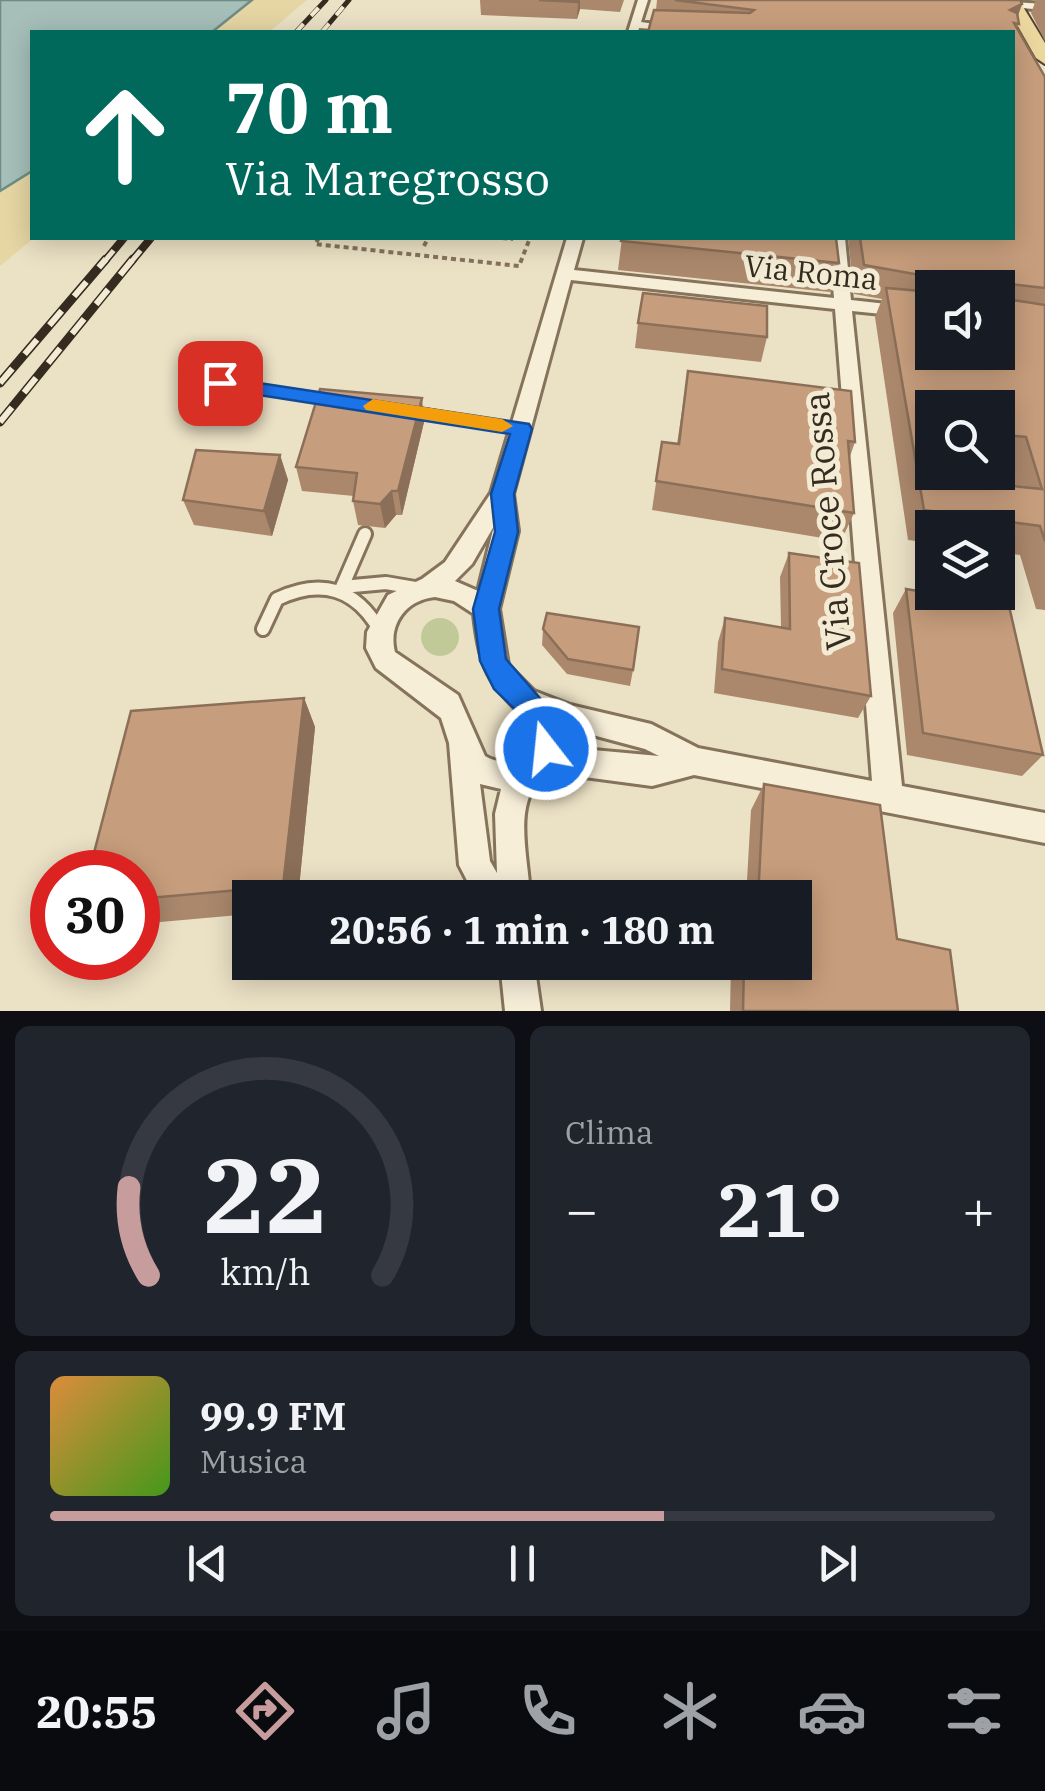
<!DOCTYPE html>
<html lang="it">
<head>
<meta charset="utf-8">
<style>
	:root { --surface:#171b24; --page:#20242c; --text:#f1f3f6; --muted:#9ea1a6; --line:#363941; --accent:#c69c9d }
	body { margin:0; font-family:"IBM Plex Serif",serif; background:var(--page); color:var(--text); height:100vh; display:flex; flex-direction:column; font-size:38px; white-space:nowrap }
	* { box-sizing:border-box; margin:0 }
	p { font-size:32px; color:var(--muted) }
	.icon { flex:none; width:55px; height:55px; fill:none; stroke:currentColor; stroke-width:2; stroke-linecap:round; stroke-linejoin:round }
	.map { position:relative; height:1011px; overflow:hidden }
	.side { display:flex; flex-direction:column; gap:15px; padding:15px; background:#0d0f14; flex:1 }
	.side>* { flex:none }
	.hud { position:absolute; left:30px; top:30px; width:985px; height:210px; border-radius:0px; box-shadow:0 5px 25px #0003; background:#00695c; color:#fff; overflow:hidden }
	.controls { position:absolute; left:915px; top:270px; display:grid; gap:20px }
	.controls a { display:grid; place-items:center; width:100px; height:100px; border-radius:0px; background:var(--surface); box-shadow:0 5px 25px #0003; font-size:50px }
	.speed { position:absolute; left:30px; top:850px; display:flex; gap:20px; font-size:50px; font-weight:700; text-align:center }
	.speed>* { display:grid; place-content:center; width:130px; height:130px; border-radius:50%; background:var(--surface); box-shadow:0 5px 25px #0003; line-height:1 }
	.speed .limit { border:15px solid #d22; background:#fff; color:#111 }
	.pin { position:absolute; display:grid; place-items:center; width:85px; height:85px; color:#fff; margin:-42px; border-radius:20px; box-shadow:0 5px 15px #0006 }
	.me { position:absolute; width:110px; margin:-55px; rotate:344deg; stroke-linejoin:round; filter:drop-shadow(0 0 8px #0008) }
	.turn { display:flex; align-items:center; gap:35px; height:210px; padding:0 30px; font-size:45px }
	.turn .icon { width:130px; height:130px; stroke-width:2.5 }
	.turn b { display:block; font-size:70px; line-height:85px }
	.big { font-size:75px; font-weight:700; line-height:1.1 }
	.side .card { flex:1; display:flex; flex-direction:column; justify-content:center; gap:15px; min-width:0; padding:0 35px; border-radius:15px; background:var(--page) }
	.side .dial { align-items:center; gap:0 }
	.dial svg { height:260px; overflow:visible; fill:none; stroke:var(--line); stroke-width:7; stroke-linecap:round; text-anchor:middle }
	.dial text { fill:var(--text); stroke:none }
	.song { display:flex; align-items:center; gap:30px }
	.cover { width:120px; height:120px; border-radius:15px; background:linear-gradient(135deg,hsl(30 70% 55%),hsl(100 70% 35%)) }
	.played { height:10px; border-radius:5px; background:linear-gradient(90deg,var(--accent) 65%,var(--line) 65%) }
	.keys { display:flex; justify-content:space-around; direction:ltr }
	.heat { display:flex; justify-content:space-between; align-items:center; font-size:55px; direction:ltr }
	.side .tiles { flex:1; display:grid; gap:15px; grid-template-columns:1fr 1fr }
	.card:last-child { grid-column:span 2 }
	.trip { position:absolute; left:232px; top:880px; width:580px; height:100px; border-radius:0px; background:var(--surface); box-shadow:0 5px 25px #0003; font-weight:700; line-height:100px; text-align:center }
	.tabs { display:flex; height:160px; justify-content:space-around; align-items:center; background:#090b0e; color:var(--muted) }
	.tabs .icon { width:70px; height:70px }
	.tabs .selected { color:var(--accent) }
	.tabs b { font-size:45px; color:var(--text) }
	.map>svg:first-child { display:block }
	.green { fill:#c2c999 }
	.sand { fill:#e6d6a4 }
	.water { fill:#a6bfb9; stroke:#6e8d86; stroke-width:2.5 }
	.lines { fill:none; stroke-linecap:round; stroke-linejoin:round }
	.service-far1-casing { stroke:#85735c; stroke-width:12 }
	.service-casing { stroke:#85735c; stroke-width:18 }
	.minor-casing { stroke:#85735c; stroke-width:6 }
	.primary-casing { stroke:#534230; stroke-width:4 }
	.path-far1 { stroke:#85735c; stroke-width:2.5; stroke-dasharray:4 2.5; stroke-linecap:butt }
	.path { stroke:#85735c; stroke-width:4; stroke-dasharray:5 4; stroke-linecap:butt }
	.service-far1 { stroke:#f7eed8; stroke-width:9 }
	.service { stroke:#f7eed8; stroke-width:12 }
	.minor { fill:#f7eed8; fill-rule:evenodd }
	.primary { fill:#ecd79f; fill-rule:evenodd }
	.rail-far2-casing { stroke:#362b1f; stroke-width:5 }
	.rail-far1-casing { stroke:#362b1f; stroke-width:8 }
	.rail-casing { stroke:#362b1f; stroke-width:9 }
	.rail-far2 { stroke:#f3ebd4; stroke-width:4; stroke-dasharray:11; stroke-linecap:butt }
	.rail-far1 { stroke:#f3ebd4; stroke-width:5; stroke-dasharray:15; stroke-linecap:butt }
	.rail { stroke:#f3ebd4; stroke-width:6; stroke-dasharray:19; stroke-linecap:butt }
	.wall { fill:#ab886c; fill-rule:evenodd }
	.shaded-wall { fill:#8b6f58 }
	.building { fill:#c79e7d; stroke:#8b6f58; stroke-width:2.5; fill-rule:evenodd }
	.route { fill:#1a73e8; stroke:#114b97; stroke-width:2.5 }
	.slow { fill:#f59e0b }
	.labels { text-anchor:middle; stroke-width:10; stroke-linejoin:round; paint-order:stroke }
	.far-street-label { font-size:30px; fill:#362b1f; stroke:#f3ebd4 }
	.street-label { font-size:35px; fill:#362b1f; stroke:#f3ebd4 }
</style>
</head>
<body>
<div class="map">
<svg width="1045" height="1011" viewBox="0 0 1045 1011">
	<rect width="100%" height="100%" fill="#ebe1c5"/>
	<path class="green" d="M421 637a19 19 0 1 1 38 0a19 19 0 1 1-38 0Z"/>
	<path class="sand" d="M252,0H307L269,32H212Z
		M32,171L34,238L0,266V191Z"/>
	<path class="water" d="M0,0H252L212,32H32V171L0,191Z"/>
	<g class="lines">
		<defs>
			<path id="service-far1" d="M220,383L330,399
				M412,411L522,429"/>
			<path id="service" d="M342,587L386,583L421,589
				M342,587L365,534
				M263,629L277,599C321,578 356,588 380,631"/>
			<path id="minor" d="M638,0H648L641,22L682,28L677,31L639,28L638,32H628Z
				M1014,2L1045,4V10L1010,7Z
				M567,238H583L574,270L834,298L829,238H845L851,300L932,309V319L852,311L902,786L1045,813V843L694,775L652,786L547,772C510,801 529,856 530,898H476L459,865L449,743L441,718L376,668L366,648L367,632L388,595L422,579L445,562L491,493ZM571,280L835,309L872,781L698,748L651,724L570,705L534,691L508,665L499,609L518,531L513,494ZM494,526L478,591L455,581L472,564ZM435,597L454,601L474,614C480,675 490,682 531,725L532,747C520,761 501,766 485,756L458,695L395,652C388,624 406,600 435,597ZM559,726L645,749L659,756L560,747ZM480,784L501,789L495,814L497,873L490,861Z
				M500,962H534L541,1011H505Z"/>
			<path id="primary" d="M1003,0H1019L1045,43V64L1036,58Z"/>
		</defs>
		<use href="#service-far1" class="service-far1-casing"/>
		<use href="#service" class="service-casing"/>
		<use href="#minor" class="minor-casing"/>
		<use href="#primary" class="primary-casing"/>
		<path class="path-far1" d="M515,32H560"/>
		<path class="path" d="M319,238L315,244L519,266L530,238
			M502,238L513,239
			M424,246L428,238"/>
		<use href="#service-far1" class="service-far1"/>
		<use href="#service" class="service"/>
		<use href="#minor" class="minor"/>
		<use href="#primary" class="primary"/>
		<defs>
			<path id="rail-far2" d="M296,32L326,0
				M322,32L349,0"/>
			<path id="rail-far1" d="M104,262L124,238
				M131,262L151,238"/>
			<path id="rail" d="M0,383L106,259
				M0,422L133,259"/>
		</defs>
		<use href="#rail-far2" class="rail-far2-casing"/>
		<use href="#rail-far1" class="rail-far1-casing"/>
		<use href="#rail" class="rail-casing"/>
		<use href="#rail-far2" class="rail-far2"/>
		<use href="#rail-far1" class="rail-far1"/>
		<use href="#rail" class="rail"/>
	</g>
	<path class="wall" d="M480,0H624L620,12L580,9L577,19L481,15Z
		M657,0H1020L1022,4L1018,16L1019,24L1017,28L1045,77V610L1036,609L1020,555L998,552V528H932V543L908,540L875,317L882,299L854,294L848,238H1012L656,10ZM932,288H998L932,352ZM932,408H998V466L1009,467L1014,486L992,484Z
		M1032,0H1045V41L1031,13L1036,0Z
		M622,238L839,263L830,292L618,270Z
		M638,323L767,337L761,362L635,348Z
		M688,371L855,442L849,459L854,513L841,541L652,510L662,442L677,444Z
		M424,422L402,515H396L385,528L358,525L353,501L354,496L302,491L296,467Z
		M280,455L288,480L272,536L194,525L183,500Z
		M789,553L871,696L858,718L714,693L718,642L725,618L781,627L780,577Z
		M906,589L1043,755L1022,776L907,755L893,613Z
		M543,629L633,670L630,686L567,674L542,645Z
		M304,698L315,727L298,898H250V914L138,924V872Z
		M764,784L897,939L958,1011H730L731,962H795V898H746L751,810Z"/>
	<path class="shaded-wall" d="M578,0H580V9L577,19Z
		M1022,4L1014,26L1010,10Z
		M422,398L424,422L402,515L398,491Z
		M280,455L288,480L272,536L264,511Z
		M392,491L396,515L385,528L380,504Z
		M304,698L315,727L298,898H290L283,886Z"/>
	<path class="building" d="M539,0H578V2Z
		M675,0H1020L1022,4L1010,10L1017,13L1019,24L1014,23L1045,77V288L1010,284L1012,300L1045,305V541L1040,526L924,510L886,288L932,292V352H998V288H946L948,280L864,265L860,238H1012V32H648L654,10L750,13L754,10ZM932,408H998V434L1026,437L1042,489L992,484L989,472H932Z
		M622,238H836L839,263L621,241Z
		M643,293L767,306V337L638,323Z
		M688,371L851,391L855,442L848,441L854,513L656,481L662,442L679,444Z
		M320,389L422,398L398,491H392L380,504L353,501L357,473L296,467Z
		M196,450L280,455L264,511L183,500Z
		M789,553L859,563L871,696L722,669L725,618L790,629Z
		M906,589L1009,606L1043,755L923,733Z
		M547,613L639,627L633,670L568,659L543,629Z
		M304,698L283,886L138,899V872H89L131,711Z
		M764,784L880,805L897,939L950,950L958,1011H743L744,962H795V898H758Z"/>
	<path class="route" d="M220,377L529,424L532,429L514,494L518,532L499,609L506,659L559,720L556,759L546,762L536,759L531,725L494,689L480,661L473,609L495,532L491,494L510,434L213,388V379Z"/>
	<path class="slow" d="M373,399L502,419L513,426L502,432L366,410L363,406Z"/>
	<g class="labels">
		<g class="far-street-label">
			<text transform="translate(811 273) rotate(6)" y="10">Via Roma</text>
		</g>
		<g class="street-label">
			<text transform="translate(828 521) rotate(-95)" y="12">Via Croce Rossa</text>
		</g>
	</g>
</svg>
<div class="controls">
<a><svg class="icon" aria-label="sound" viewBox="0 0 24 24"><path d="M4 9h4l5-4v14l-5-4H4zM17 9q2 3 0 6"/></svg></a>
<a><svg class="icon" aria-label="search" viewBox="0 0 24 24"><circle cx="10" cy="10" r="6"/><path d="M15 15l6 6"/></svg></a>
<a><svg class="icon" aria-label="layers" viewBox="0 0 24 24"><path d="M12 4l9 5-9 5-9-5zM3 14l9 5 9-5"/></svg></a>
</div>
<div class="speed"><div class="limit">30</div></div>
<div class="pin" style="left:220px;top:383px;background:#d93025"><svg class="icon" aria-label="arrive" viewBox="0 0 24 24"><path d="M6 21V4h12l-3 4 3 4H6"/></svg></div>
<svg class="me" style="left:546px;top:749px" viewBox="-20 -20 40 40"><circle r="17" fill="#1a73e8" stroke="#fff" stroke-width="3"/><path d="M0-11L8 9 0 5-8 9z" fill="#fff"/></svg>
<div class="trip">20:56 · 1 min · 180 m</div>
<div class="hud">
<div class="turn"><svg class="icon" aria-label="ahead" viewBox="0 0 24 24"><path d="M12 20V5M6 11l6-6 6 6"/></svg><div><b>70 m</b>Via Maregrosso</div></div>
</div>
</div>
<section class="side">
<div class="tiles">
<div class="card dial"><svg viewBox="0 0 100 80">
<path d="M14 69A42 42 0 1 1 86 69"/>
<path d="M14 69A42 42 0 0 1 8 42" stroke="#c69c9d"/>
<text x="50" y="56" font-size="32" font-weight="700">22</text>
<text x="50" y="72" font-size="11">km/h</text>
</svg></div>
<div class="card"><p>Clima</p>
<div class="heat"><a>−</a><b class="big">21°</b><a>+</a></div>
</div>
<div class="card">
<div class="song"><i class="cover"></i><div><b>99.9 FM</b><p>Musica</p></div></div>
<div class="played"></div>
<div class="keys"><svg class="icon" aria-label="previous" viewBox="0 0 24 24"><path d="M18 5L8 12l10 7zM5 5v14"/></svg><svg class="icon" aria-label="pause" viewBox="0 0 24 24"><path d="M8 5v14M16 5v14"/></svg><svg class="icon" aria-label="next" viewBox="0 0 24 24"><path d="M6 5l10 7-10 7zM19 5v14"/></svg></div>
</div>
</div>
</section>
<nav class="tabs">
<b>20:55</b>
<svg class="icon selected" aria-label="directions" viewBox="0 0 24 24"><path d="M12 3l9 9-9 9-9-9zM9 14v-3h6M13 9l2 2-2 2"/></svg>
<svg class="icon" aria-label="music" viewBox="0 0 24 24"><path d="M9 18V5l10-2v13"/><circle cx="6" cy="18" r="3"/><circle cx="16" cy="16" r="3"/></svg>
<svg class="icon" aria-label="phone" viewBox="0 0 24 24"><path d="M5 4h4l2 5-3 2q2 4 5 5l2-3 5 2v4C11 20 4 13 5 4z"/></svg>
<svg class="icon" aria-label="climate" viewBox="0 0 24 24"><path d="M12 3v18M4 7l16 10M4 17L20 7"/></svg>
<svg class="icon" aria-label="car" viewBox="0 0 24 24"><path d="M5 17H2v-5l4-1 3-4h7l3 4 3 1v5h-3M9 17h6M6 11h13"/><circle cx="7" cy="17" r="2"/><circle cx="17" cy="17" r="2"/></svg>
<svg class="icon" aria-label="filters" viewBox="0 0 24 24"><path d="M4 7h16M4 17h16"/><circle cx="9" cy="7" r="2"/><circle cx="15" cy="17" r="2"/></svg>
</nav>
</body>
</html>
